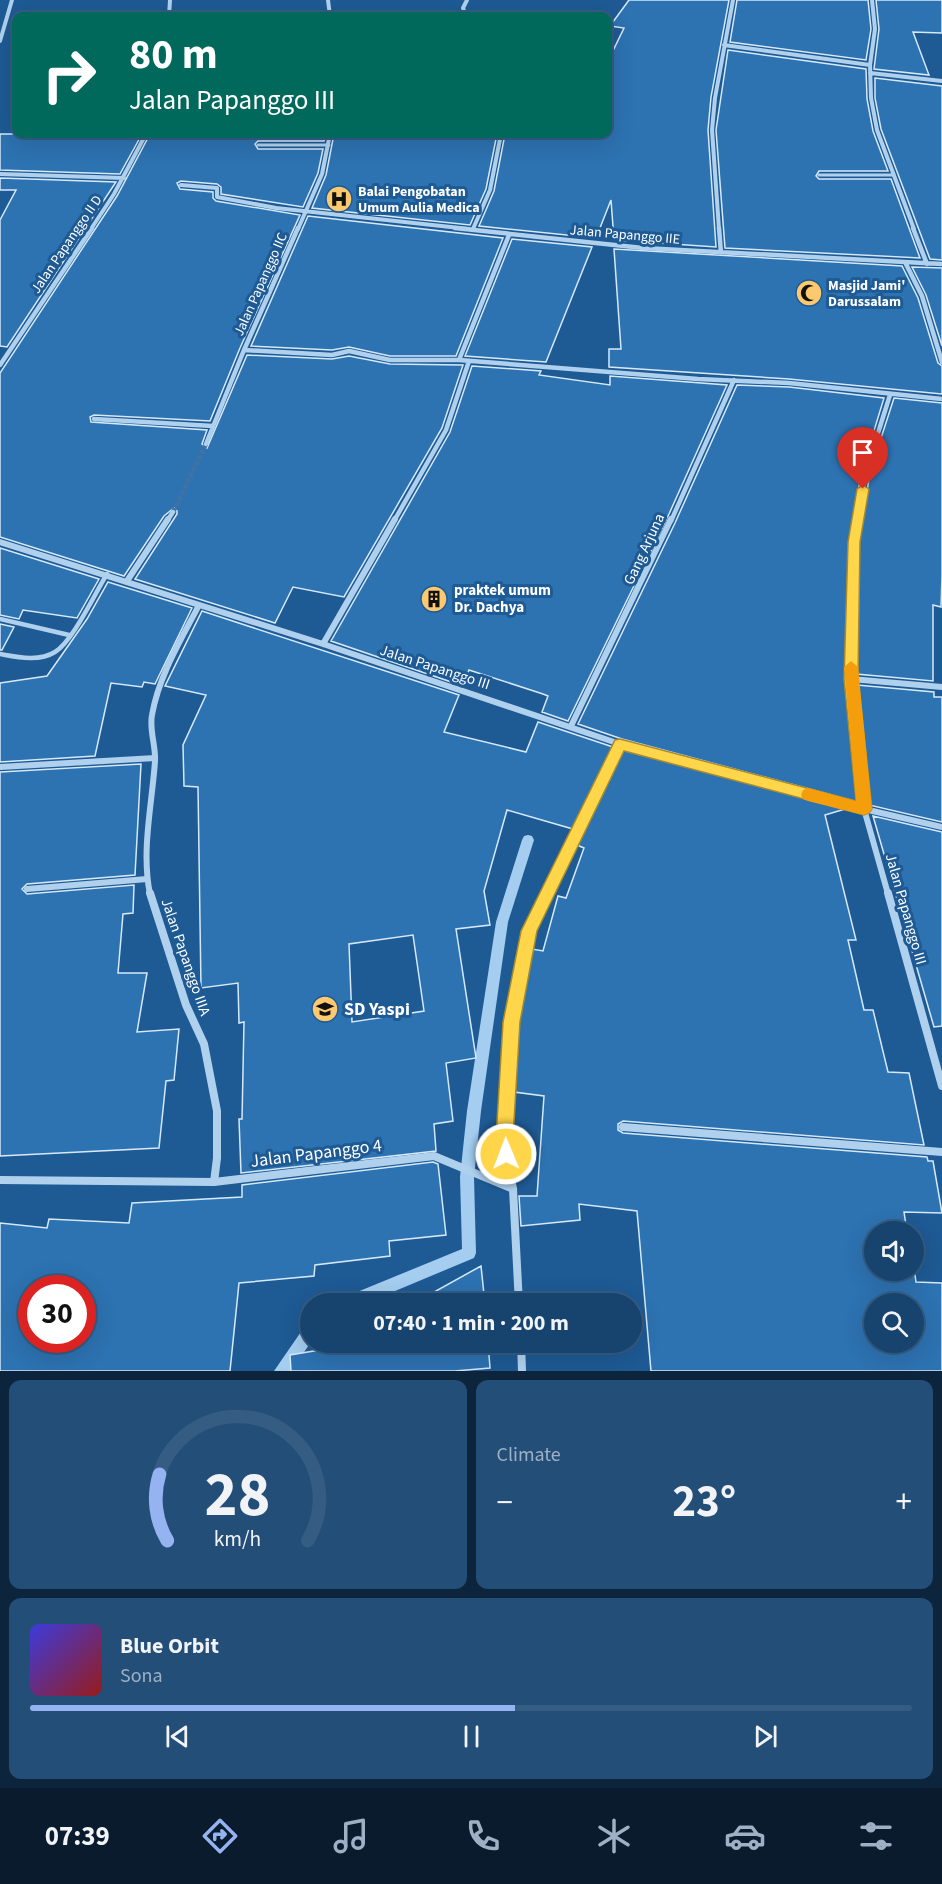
<!DOCTYPE html>
<html lang="en">
<head>
<meta charset="utf-8">
<style>
	:root { --surface:#16446f; --page:#234e77; --text:#f1f3f6; --muted:#9eb0c3; --line:#355c82; --accent:#95b2f1 }
	body { margin:0; font-family:"Source Sans 3",sans-serif; background:var(--page); color:var(--text); height:100vh; display:flex; flex-direction:column; font-size:22px; white-space:nowrap }
	* { box-sizing:border-box; margin:0 }
	p { font-size:20px; color:var(--muted) }
	.icon { flex:none; width:33px; height:33px; fill:none; stroke:currentColor; stroke-width:2; stroke-linecap:round; stroke-linejoin:round }
	.map { position:relative; height:1371px; overflow:hidden }
	.details { display:flex; flex-direction:column; gap:9px; padding:9px; background:#0c253d; flex:1 }
	.details>* { flex:none }
	.hud { position:absolute; left:12px; top:12px; width:600px; height:126px; border-radius:12px; box-shadow:0 6px 24px #0002,0 0 0 2px var(--line); background:#00695c; color:#fff; overflow:hidden }
	.tools { position:absolute; left:864px; top:1221px; display:grid; gap:12px }
	.tools a { display:grid; place-items:center; width:60px; height:60px; border-radius:50%; background:var(--surface); box-shadow:0 6px 24px #0002,0 0 0 2px var(--line); font-size:30px }
	.speed { position:absolute; left:18px; top:1275px; display:flex; gap:12px; font-size:30px; font-weight:700; text-align:center }
	.speed>* { display:grid; place-content:center; width:78px; height:78px; border-radius:50%; background:var(--surface); box-shadow:0 6px 24px #0002,0 0 0 2px var(--line); line-height:1 }
	.speed .limit { border:9px solid #d22; background:#fff; color:#111 }
	.pin { position:absolute; display:grid; place-items:center; width:51px; height:51px; color:#fff; margin:-62px -26px; border-radius:50% 50% 50% 0; rotate:-45deg; box-shadow:0 0 6px #0007 }
	.pin .icon { rotate:45deg }
	.me { position:absolute; width:66px; margin:-33px; rotate:359deg; stroke-linejoin:round; filter:drop-shadow(0 0 4px #0008) }
	.turn { display:flex; align-items:center; gap:21px; height:126px; padding:0 18px; font-size:27px }
	.turn .icon { width:78px; height:78px; stroke-width:2.5 }
	.turn b { display:block; font-size:42px; line-height:51px }
	.big { font-size:45px; font-weight:700; line-height:1.1 }
	.details .tile { flex:1; display:flex; flex-direction:column; justify-content:center; gap:9px; min-width:0; padding:0 21px; border-radius:12px; background:var(--page) }
	.details .dial { align-items:center; gap:0 }
	.dial svg { height:156px; overflow:visible; fill:none; stroke:var(--line); stroke-width:7; stroke-linecap:round; text-anchor:middle }
	.dial text { fill:var(--text); stroke:none }
	.song { display:flex; align-items:center; gap:18px }
	.cover { width:72px; height:72px; border-radius:9px; background:linear-gradient(135deg,hsl(240 70% 55%),hsl(0 70% 35%)) }
	.played { height:6px; border-radius:3px; background:linear-gradient(90deg,var(--accent) 55%,var(--line) 55%) }
	.keys { display:flex; justify-content:space-around; direction:ltr }
	.heat { display:flex; justify-content:space-between; align-items:center; font-size:33px; direction:ltr }
	.details .tiles { flex:1; display:grid; gap:9px; grid-template-columns:1fr 1fr }
	.tile:last-child { grid-column:span 2 }
	.trip { position:absolute; left:300px; top:1293px; width:342px; height:60px; border-radius:30px; background:var(--surface); box-shadow:0 6px 24px #0002,0 0 0 2px var(--line); font-weight:700; line-height:60px; text-align:center }
	.dock { display:flex; height:96px; justify-content:space-around; align-items:center; background:#091b2c; color:var(--muted) }
	.dock .icon { width:42px; height:42px }
	.dock .active { color:var(--accent) }
	.dock b { font-size:27px; color:var(--text) }
	.map>svg:first-child { display:block }
	.lines { fill:none; stroke-linecap:round; stroke-linejoin:round }
	.stream { fill:#a4cdf0; fill-rule:evenodd }
	.building { fill:#2d72b1; stroke:#d6e9fa; stroke-width:1.5; fill-rule:evenodd }
	.street-tunnel { stroke:#4073a4; stroke-width:4.5; stroke-dasharray:4.5 2; stroke-linecap:butt }
	.lane-far1 { stroke:#b0d1ee; stroke-width:3 }
	.lane { stroke:#b0d1ee; stroke-width:4.5 }
	.street-far3 { stroke:#b0d1ee; stroke-width:4 }
	.street-far2 { stroke:#b0d1ee; stroke-width:4.5 }
	.street-far1 { stroke:#b0d1ee; stroke-width:6 }
	.street { stroke:#b0d1ee; stroke-width:8 }
	.route { fill:#ffd54a; stroke:#a68a30; stroke-width:1.5 }
	.slow { fill:#f59e0b }
	.labels { text-anchor:middle; stroke-width:6; stroke-linejoin:round; paint-order:stroke }
	.far-poi-label { font-size:14px; font-weight:bold; fill:#fff; stroke:#1e5a94; text-anchor:start }
	.far-street-label { font-size:14px; fill:#fff; stroke:#1e5a94 }
	.street-label { font-size:15px; fill:#fff; stroke:#1e5a94 }
	.poi-label { font-size:15px; font-weight:bold; fill:#fff; stroke:#1e5a94; text-anchor:start }
	.near-poi-label { font-size:18px; font-weight:bold; fill:#fff; stroke:#1e5a94; text-anchor:start }
	.near-street-label { font-size:18px; fill:#fff; stroke:#1e5a94 }
</style>
</head>
<body>
<div class="map">
<svg width="942" height="1371" viewBox="0 0 942 1371">
	<rect width="100%" height="100%" fill="#1e5a94"/>
	<g class="lines">
		<path class="stream" d="M528,835L532,836L534,840L508,922L481,1111L474,1177L476,1253L474,1258L364,1304H338L340,1299L462,1249L460,1177L467,1111L496,922L522,840L524,836Z
			M310,1323L311,1342L291,1371H274L305,1326Z"/>
	</g>
	<path class="building" d="M629,0H729L711,97L708,130L716,247L614,240L611,200L596,238L479,226L494,191L505,134H608V61L624,28L610,26Z
		M737,0H868L871,29L866,60L730,42Z
		M876,0H942V33L913,32L929,75L874,69L879,29Z
		M728,50L866,69L867,99L873,131L888,171H819L816,176L819,179H891L920,258L725,248L716,130Z
		M875,78L942,86V260L930,259L881,129L875,98Z
		M0,134H142L120,174L0,170Z
		M150,134H326L324,141H258L255,144L258,149H323L318,173L303,207L221,194V187L217,184L181,181L177,183L180,189L213,192V198L216,201L300,215L240,348L210,421L94,415L90,417L91,422L207,430L202,444L207,448L247,355L332,359L349,356L390,364L463,365L442,428L344,597L293,587L275,623L135,579L177,514V511L174,508L164,516L124,576L0,537V373L117,196Z
		M334,134H497L486,189L470,225L312,208L326,175Z
		M0,178L116,182L7,347L0,346V220L16,190H0Z
		M308,216L503,238L456,356H390L349,347L332,350L251,346Z
		M512,239L592,247L546,362L465,356Z
		M614,249L902,266L918,298L938,363L942,366V394L789,379L609,367V349H621Z
		M912,267L942,268V346L926,295Z
		M472,366L541,371L539,375L610,385V376L727,385L669,514L568,721L542,712L548,696L543,694L469,670L463,686L331,641L450,432Z
		M737,385L789,387L884,398L862,470L849,542L846,679L858,802L622,739L578,724L675,523Z
		M894,398L942,403V576L941,607L933,605V681L856,674L859,543L870,472Z
		M0,548L99,579L77,618L23,610L19,619L0,615Z
		M108,582L192,608L155,684L144,682L142,687L111,683L95,756L0,762V683L47,676L87,619Z
		M202,611L459,695L444,732L526,752L538,722L613,747L573,829L507,810L484,891L490,925L456,929L476,1058L446,1063L453,1121L434,1124L436,1151L241,1173L239,1119H242L244,1022L239,1023L238,983L201,988L198,787L184,786L183,745L206,695L165,686ZM413,935L424,1011L352,1022L349,944Z
		M0,624L14,627L2,650H0Z
		M857,685L934,692V697H942V822L869,805Z
		M623,750L845,809L825,815L856,940H848L864,1010H873L888,1072L909,1073L924,1145L623,1121L618,1124V1130L623,1133L927,1157L928,1161H933L942,1213L904,1212L907,1232H874V1270H914V1268L916,1282L942,1283V1371H651L637,1211L579,1204L580,1220L521,1226L519,1196H537L544,1096L514,1092L518,1023L532,949L543,951L558,896L566,898L584,848L577,845ZM874,1304H914V1342H874Z
		M141,764L135,875L27,884L22,889L27,894L134,885L133,913L123,914L118,973H147L137,1032L179,1029L174,1080L166,1081L159,1148L0,1156V772Z
		M873,816L942,832V1026L934,1027Z
		M433,1162L438,1164L446,1235L389,1241L390,1256L315,1265L314,1276L239,1283L230,1371H0V1223L47,1228L49,1219L129,1223L132,1203L242,1197V1185ZM32,1288H82V1340H32Z
		M481,1266L485,1304H369V1301L427,1296Z
		M368,1342H488L490,1368L455,1371H291L290,1355Z"/>
	<g class="lines">
		<path class="street-tunnel" d="M173,512L206,444"/>
		<path class="lane-far1" d="M258,145H329
			M819,175H894"/>
		<path class="lane" d="M0,619L69,635
			M0,654C17,657 39,662 55,652C73,641 95,593 107,574"/>
		<path class="street-far3" d="M328,0L330,16
			M872,0L875,29L870,65L871,98L877,130L914,229
			M169,16L170,0
			M466,16L463,8L467,0
			M0,41L12,0
			M724,45L870,65
			M870,73L942,81
			M0,174L124,178
			M181,185L217,188V197L276,208L469,229
			M91,229L114,194L146,134
			M298,229L322,174L330,134
			M473,229L490,190L501,134
			M719,229L712,130L715,98L733,0"/>
		<path class="street-far2" d="M455,228L643,248L942,264
			M719,228L721,253
			M913,228L927,264
			M906,264L922,296L942,362
			M244,350L332,355L349,351L390,360H459L698,379L789,383L942,399
			M459,360L509,235
			M0,365L92,228
			M94,419L213,426
			M206,444L244,350L298,228
			M167,521L173,512
			M394,521L446,430L469,361
			M671,521L734,380
			M858,521L866,471L890,395"/>
		<path class="street-far1" d="M858,519L854,542L851,679L864,809L888,894
			M0,542L323,644L620,744L864,809L942,827
			M127,581L168,519
			M323,644L395,519
			M851,679L942,687
			M571,726L671,519
			M0,767L155,758
			M27,889L147,879
			M150,894C141,851 152,805 155,761C156,746 149,730 152,715C159,675 181,640 199,605
			M547,894L620,744"/>
		<path class="street" d="M150,893L186,1005L204,1044L217,1111V1158L214,1182
			M888,893L942,1086
			M623,1127L942,1152
			M0,1180L214,1182L434,1156L513,1189
			M519,1304L513,1189L504,1138L512,1022L529,931L548,893
			M521,1342L522,1371"/>
	</g>
	<path class="route" d="M863,485L869,489L860,542L858,679L872,809L869,813L864,815L624,751L537,931L520,1022L513,1138L515,1154L512,1160L506,1163L500,1160L496,1138L503,1022L521,931L615,740L620,739L856,801L844,679L848,542L857,489Z"/>
	<path class="slow" d="M851,661L858,667L872,809L869,813L864,815L808,801L803,799L801,795L803,790L808,788L856,801L844,667Z"/>
	<defs>
		<symbol id="hospital-disc" viewBox="-11 -11 22 22"><circle r="9.5" fill="#fdc96f" stroke="#1e5a94"/><path d="M-5-5h3v3.5h4V-5h3V5h-3V1.5h-4V5h-3Z" fill="#111"/></symbol>
		<symbol id="mosque-disc" viewBox="-11 -11 22 22"><circle r="9.5" fill="#fdc96f" stroke="#1e5a94"/><path d="M3.5-4.9A6 6 0 1 0 3.5 4.9A5 5 0 1 1 3.5-4.9Z" fill="#111"/></symbol>
		<symbol id="building-disc" viewBox="-11 -11 22 22"><circle r="9.5" fill="#fdc96f" stroke="#1e5a94"/><path d="M-4-6H4V6H1V3H-1V6H-4ZM-2.5-4.3h1.7v1.8h-1.7ZM.8-4.3h1.7v1.8H.8ZM-2.5-1h1.7V.8h-1.7ZM.8-1h1.7V.8H.8Z" fill="#111"/></symbol>
		<symbol id="school-disc" viewBox="-11 -11 22 22"><circle r="9.5" fill="#fdc96f" stroke="#1e5a94"/><path d="M0-5L7-2L0 1L-7-2ZM-4 1L0 2.5L4 1V4Q0 6-4 4Z" fill="#111"/></symbol>
	</defs>
	<g fill-rule="evenodd">
		<use href="#hospital-disc" x="324" y="184" width="30" height="30"/>
		<use href="#mosque-disc" x="794" y="278" width="30" height="30"/>
		<use href="#building-disc" x="419" y="584" width="30" height="30"/>
		<use href="#school-disc" x="310" y="994" width="30" height="30"/>
	</g>
	<g class="labels">
		<g class="far-poi-label">
			<text x="358" y="196">Balai Pengobatan<tspan x="358" dy="16">Umum Aulia Medica</tspan></text>
			<text x="828" y="290">Masjid Jami'<tspan x="828" dy="16">Darussalam</tspan></text>
		</g>
		<g class="far-street-label">
			<text transform="translate(625 234) rotate(5)" y="5">Jalan Papanggo IIE</text>
			<text transform="translate(66 244) rotate(-56)" y="5">Jalan Papanggo II D</text>
			<text transform="translate(260 284) rotate(-66)" y="5">Jalan Papanggo IIC</text>
		</g>
		<g class="street-label">
			<text transform="translate(644 549) rotate(-65)" y="5">Gang Arjuna</text>
			<text transform="translate(435 667) rotate(18)" y="5">Jalan Papanggo III</text>
			<text transform="translate(906 909) rotate(74)" y="5">Jalan Papanggo III</text>
			<text transform="translate(186 957) rotate(71)" y="5">Jalan Papanggo IIIA</text>
		</g>
		<g class="poi-label">
			<text x="454" y="595">praktek umum<tspan x="454" dy="17">Dr. Dachya</tspan></text>
		</g>
		<g class="near-poi-label">
			<text x="344" y="1015">SD Yaspi</text>
		</g>
		<g class="near-street-label">
			<text transform="translate(316 1153) rotate(-7)" y="6">Jalan Papanggo 4</text>
		</g>
	</g>
</svg>
<div class="tools">
<a><svg class="icon" aria-label="sound" viewBox="0 0 24 24"><path d="M4 9h4l5-4v14l-5-4H4zM17 9q2 3 0 6"/></svg></a>
<a><svg class="icon" aria-label="search" viewBox="0 0 24 24"><circle cx="10" cy="10" r="6"/><path d="M15 15l6 6"/></svg></a>
</div>
<div class="speed"><div class="limit">30</div></div>
<div class="pin" style="left:863px;top:489px;background:#d93025"><svg class="icon" aria-label="arrive" viewBox="0 0 24 24"><path d="M6 21V4h12l-3 4 3 4H6"/></svg></div>
<svg class="me" style="left:506px;top:1154px" viewBox="-20 -20 40 40"><circle r="17" fill="#ffd54a" stroke="#fff" stroke-width="3"/><path d="M0-11L8 9 0 5-8 9z" fill="#fff"/></svg>
<div class="trip">07:40 · 1 min · 200 m</div>
<div class="hud">
<div class="turn"><svg class="icon" aria-label="right" viewBox="0 0 24 24"><path d="M7 20v-9h11M14 6l5 5-5 5"/></svg><div><b>80 m</b>Jalan Papanggo III</div></div>
</div>
</div>
<section class="details">
<div class="tiles">
<div class="tile dial"><svg viewBox="0 0 100 80">
<path d="M14 69A42 42 0 1 1 86 69"/>
<path d="M14 69A42 42 0 0 1 10 35" stroke="#95b2f1"/>
<text x="50" y="56" font-size="32" font-weight="700">28</text>
<text x="50" y="72" font-size="11">km/h</text>
</svg></div>
<div class="tile"><p>Climate</p>
<div class="heat"><a>−</a><b class="big">23°</b><a>+</a></div>
</div>
<div class="tile">
<div class="song"><i class="cover"></i><div><b>Blue Orbit</b><p>Sona</p></div></div>
<div class="played"></div>
<div class="keys"><svg class="icon" aria-label="previous" viewBox="0 0 24 24"><path d="M18 5L8 12l10 7zM5 5v14"/></svg><svg class="icon" aria-label="pause" viewBox="0 0 24 24"><path d="M8 5v14M16 5v14"/></svg><svg class="icon" aria-label="next" viewBox="0 0 24 24"><path d="M6 5l10 7-10 7zM19 5v14"/></svg></div>
</div>
</div>
</section>
<nav class="dock">
<b>07:39</b>
<svg class="icon active" aria-label="directions" viewBox="0 0 24 24"><path d="M12 3l9 9-9 9-9-9zM9 14v-3h6M13 9l2 2-2 2"/></svg>
<svg class="icon" aria-label="music" viewBox="0 0 24 24"><path d="M9 18V5l10-2v13"/><circle cx="6" cy="18" r="3"/><circle cx="16" cy="16" r="3"/></svg>
<svg class="icon" aria-label="phone" viewBox="0 0 24 24"><path d="M5 4h4l2 5-3 2q2 4 5 5l2-3 5 2v4C11 20 4 13 5 4z"/></svg>
<svg class="icon" aria-label="climate" viewBox="0 0 24 24"><path d="M12 3v18M4 7l16 10M4 17L20 7"/></svg>
<svg class="icon" aria-label="car" viewBox="0 0 24 24"><path d="M5 17H2v-5l4-1 3-4h7l3 4 3 1v5h-3M9 17h6M6 11h13"/><circle cx="7" cy="17" r="2"/><circle cx="17" cy="17" r="2"/></svg>
<svg class="icon" aria-label="filters" viewBox="0 0 24 24"><path d="M4 7h16M4 17h16"/><circle cx="9" cy="7" r="2"/><circle cx="15" cy="17" r="2"/></svg>
</nav>
</body>
</html>
